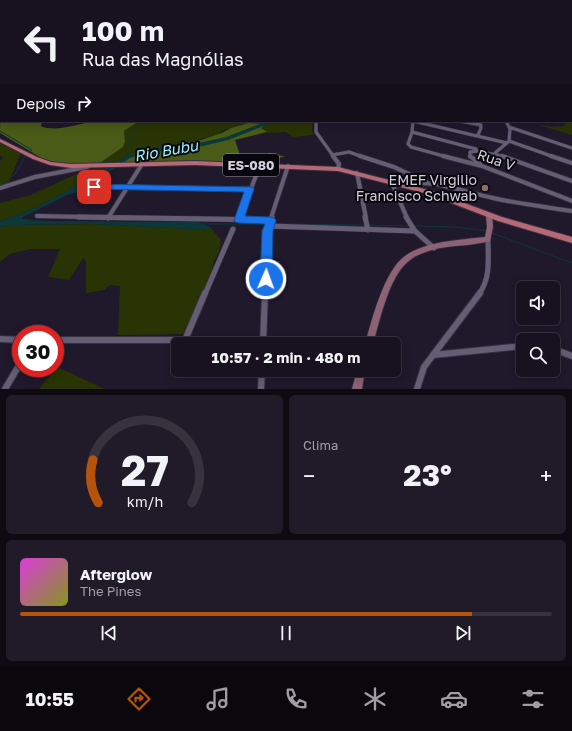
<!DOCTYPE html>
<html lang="pt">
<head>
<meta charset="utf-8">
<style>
	:root { --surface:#181220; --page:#211b29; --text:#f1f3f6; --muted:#9f9ea5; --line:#36323e; --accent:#b45309 }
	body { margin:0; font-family:"Golos Text",sans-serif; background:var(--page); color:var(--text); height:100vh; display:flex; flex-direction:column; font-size:15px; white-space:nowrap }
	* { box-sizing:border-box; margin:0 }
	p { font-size:13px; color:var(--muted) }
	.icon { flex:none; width:22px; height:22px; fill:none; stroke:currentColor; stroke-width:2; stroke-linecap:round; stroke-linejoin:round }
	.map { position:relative; height:389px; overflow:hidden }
	.side { display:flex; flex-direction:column; gap:6px; padding:6px; background:#0d0a12; flex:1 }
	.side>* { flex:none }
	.top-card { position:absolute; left:0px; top:0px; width:572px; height:122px; box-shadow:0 2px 10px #0003,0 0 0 1px var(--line); background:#181220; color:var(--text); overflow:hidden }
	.tools { position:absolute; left:516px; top:281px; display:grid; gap:8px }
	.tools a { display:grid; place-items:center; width:44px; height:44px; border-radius:6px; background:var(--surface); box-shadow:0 2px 10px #0003,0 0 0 1px var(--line); font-size:20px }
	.speed { position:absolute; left:12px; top:325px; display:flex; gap:8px; font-size:20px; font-weight:700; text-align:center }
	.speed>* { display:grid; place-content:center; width:52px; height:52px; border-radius:50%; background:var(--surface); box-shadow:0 2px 10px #0003,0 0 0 1px var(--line); line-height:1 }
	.speed .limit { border:6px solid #d22; background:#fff; color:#111 }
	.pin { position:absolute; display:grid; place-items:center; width:34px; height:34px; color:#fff; margin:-17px; border-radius:8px; box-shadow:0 2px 6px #0006 }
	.me { position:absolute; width:44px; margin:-22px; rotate:2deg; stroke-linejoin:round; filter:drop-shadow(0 0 3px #0008) }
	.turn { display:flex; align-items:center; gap:14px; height:84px; padding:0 16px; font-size:18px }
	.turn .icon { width:52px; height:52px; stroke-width:2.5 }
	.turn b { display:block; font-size:28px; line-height:34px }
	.then { display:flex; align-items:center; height:38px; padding:0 16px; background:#0003; gap:8px; font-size:15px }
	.big { font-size:30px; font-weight:700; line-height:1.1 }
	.side .card { flex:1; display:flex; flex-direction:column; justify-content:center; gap:6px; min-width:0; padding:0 14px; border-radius:6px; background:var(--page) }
	.side .dial { align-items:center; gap:0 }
	.dial svg { height:104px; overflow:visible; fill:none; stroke:var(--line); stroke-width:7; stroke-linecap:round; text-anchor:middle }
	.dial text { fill:var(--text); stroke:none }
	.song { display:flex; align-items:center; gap:12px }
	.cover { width:48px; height:48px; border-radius:6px; background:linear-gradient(135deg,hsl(300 70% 55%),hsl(70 70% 35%)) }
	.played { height:4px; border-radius:2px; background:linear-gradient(90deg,var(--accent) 85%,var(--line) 85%) }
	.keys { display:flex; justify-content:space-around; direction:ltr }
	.heat { display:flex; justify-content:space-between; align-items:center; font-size:22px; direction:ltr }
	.side .tiles { flex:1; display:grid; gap:6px; grid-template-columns:1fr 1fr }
	.card:last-child { grid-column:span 2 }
	.trip { position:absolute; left:171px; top:337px; width:230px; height:40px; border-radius:6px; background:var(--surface); box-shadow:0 2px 10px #0003,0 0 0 1px var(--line); font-weight:700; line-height:40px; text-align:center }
	.tabs { display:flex; height:64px; justify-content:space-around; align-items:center; background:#0a070d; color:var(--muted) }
	.tabs .icon { width:28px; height:28px }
	.tabs .current { color:var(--accent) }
	.tabs b { font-size:18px; color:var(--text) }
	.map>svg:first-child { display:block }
	.green { fill:#293404 }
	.forest { fill:#4a5b17 }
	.water { fill:#0c383b }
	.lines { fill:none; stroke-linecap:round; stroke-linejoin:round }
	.stream { stroke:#0c383b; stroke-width:1 }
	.river { fill:#0c383b; fill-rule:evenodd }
	.street-far3-casing { stroke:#36313f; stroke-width:4 }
	.street-far2-casing { stroke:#36313f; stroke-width:5.5 }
	.street-far1-casing { stroke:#36313f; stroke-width:6 }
	.street-casing { stroke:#36313f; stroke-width:8 }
	.secondary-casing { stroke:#36313f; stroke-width:1.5 }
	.primary-casing { stroke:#36313f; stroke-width:2 }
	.street-far3 { stroke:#655d74; stroke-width:3 }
	.street-far2 { stroke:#655d74; stroke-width:4 }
	.street-far1 { stroke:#655d74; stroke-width:5 }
	.street { stroke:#655d74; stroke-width:6 }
	.secondary { fill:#8d6275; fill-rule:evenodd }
	.primary { fill:#b56875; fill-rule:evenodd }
	.route { fill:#1a73e8; stroke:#114b97 }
	.education-dot { fill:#8d6e63; stroke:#08060d; stroke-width:1.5 }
	.labels { text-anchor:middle; stroke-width:4; stroke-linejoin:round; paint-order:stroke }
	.shield { fill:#08060d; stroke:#97939e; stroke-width:1 }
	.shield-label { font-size:13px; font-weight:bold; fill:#d4cfdc }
	.street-label { font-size:14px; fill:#d4cfdc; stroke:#08060d }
	.poi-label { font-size:14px; fill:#d4cfdc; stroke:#08060d; text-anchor:end }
	.water-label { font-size:15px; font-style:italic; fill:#99f5fc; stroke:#08060d }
</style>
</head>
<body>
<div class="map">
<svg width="572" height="389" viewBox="0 0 572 389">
	<rect width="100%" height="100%" fill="#20182b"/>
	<path class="green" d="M139,121H313L312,130L314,135L293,137L286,132L266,133L267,132L261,128L264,124H243L225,130L217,135L189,142L178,148L140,153L128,157L123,164L97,165L123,147L125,142L124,131Z
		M567,122L572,123V135L536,124L552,127L563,126Z
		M0,141L21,153L8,184L0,188V161L3,158L0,155Z
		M105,168C72,188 37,210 0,221V203L31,195L87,169Z
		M92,224L213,230L221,240L219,252L214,260L211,275L186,334L118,335L120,286L110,285L104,290L86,293V261L83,258L69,280L48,277L60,249H30L10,254L0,262V227L9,225Z
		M57,367L105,389H39Z"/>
	<path class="forest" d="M1,90V121H42L41,126C55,133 81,123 96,121C110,119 125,121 139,121L124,131L125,142L123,147L97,165L77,166L55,163L43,159L0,133Z
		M248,123L264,124L265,125L261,128L267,132L235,140L241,158L246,159L254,155L260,158L269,153L283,156L285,157L276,158L270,163L167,161L123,164L128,157L140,153L178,148L189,142L201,140L222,133L231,128Z"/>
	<path class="water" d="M105,168H114L81,191L67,195L23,217L22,219L45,221L198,222L210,227L213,230L92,224L9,225L0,227V221C37,210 72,188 105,168Z"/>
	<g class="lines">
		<path class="stream" d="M0,131L32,150L28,153
			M128,157C131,150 129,144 131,138C133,130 145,125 151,121
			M2,185L15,174L26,155
			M203,224H268
			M277,224L364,225
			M369,225L410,226
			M415,226L454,227L487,231
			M492,233L572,263"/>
		<path class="river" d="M268,121H276L228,140L203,146L147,153L130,158L106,174H102L101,173L126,156L144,150L203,142L226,137Z"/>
		<defs>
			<path id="street-far3" d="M316,121V132L334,157
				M413,121L412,132L408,144L411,147L447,157
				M413,121L507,143
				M459,121L481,125
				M506,121L510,129L509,141
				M509,127L572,148
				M412,132L476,149
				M478,135L481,128L479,121
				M509,141L554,157
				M495,153L508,142
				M332,155L349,152L363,157
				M470,157V152L478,151L506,157"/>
			<path id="street-far2" d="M333,156L339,164L338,169
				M360,156L394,167L426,182
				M443,156L482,166L572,201
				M470,156L480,164
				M502,156L572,181
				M551,156L572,163
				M357,173L366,218
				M392,183L407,218
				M402,185C432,178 463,192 493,198C519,204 546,207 572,211
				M94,187L250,189
				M0,188L35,177L87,167
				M37,216L136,218
				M108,218L142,164
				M240,218L260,165
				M271,218L288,166"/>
			<path id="street-far1" d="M78,217L271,220
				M365,217L368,230
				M406,217L415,231L434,248
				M108,218L109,217
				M239,220L240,217
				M269,226L415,231
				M205,294L233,229
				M265,294L267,231L272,217
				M479,294C491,278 488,258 488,239"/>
			<path id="street" d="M0,339L21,340
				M55,340H185L242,344
				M185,340L205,293
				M263,344L265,293
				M553,349L572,356
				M433,355L523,346
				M5,389L21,362
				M261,389L262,370
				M417,389L424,367L480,293"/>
			<path id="secondary" d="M489,213L491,214L492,215L493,227L490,241C472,246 453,245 435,249C426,252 417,254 410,260C389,275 380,320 373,344H365C372,320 384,271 405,256C426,241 460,240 485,237L487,227L486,215L487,214Z
				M357,370H365L362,389H352Z"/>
			<path id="primary" d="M0,139L37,157L51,162L71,164L195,161L338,167L432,191L502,217L572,237V243L498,221L428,194L338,171L195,165L71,168L50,165L33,159L0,142Z"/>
		</defs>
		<use href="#street-far3" class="street-far3-casing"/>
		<use href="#street-far2" class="street-far2-casing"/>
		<use href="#street-far1" class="street-far1-casing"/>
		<use href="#street" class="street-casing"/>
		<use href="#secondary" class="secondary-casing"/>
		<use href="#primary" class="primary-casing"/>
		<use href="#street-far3" class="street-far3"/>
		<use href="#street-far2" class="street-far2"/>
		<use href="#street-far1" class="street-far1"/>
		<use href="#street" class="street"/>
		<use href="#secondary" class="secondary"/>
		<use href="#primary" class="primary"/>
	</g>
	<linearGradient id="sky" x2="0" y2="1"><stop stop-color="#120d18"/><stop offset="0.55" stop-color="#3c3d55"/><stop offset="1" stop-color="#3c3d55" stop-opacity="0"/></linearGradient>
	<rect width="572" height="123" fill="url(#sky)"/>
	<path class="route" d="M94,184L253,187L254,189L245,216L271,217L274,218L276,220L273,231L272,279L270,282L266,284L261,282L260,279L262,231L265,224L239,223L235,222L234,220L244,192L91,189L90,187Z"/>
	<circle class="education-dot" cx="485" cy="188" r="4"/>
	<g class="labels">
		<rect class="shield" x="223" y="154" width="56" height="22" rx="3"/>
		<g class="shield-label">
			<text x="251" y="170">ES-080</text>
		</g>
		<g class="street-label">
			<text transform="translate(496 160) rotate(19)" y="5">Rua V</text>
		</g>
		<g class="poi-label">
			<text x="477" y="185">EMEF Virgilio<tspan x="477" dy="16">Francisco Schwab</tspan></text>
		</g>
		<g class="water-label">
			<text transform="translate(166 151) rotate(-10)" y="5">Rio Bubu</text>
		</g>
	</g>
</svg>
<div class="tools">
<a><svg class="icon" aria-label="sound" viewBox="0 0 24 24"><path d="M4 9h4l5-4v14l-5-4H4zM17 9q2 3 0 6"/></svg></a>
<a><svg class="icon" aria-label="search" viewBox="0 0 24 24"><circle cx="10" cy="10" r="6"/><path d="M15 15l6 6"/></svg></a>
</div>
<div class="speed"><div class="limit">30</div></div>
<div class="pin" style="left:94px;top:187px;background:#d93025"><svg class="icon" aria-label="arrive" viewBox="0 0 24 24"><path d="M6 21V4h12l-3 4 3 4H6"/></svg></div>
<svg class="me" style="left:266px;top:279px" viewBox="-20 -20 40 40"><circle r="17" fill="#1a73e8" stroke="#fff" stroke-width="3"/><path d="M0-11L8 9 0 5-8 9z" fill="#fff"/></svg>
<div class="trip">10:57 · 2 min · 480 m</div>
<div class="top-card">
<div class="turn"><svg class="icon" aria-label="left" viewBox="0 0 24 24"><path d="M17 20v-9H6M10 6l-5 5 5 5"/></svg><div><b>100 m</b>Rua das Magnólias</div></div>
<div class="then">Depois<svg class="icon" aria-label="right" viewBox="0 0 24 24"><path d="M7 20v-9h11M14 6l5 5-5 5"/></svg></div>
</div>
</div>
<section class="side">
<div class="tiles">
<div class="card dial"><svg viewBox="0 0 100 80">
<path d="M14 69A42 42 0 1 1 86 69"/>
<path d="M14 69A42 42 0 0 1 10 36" stroke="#b45309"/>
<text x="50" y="56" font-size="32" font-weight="700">27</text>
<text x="50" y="72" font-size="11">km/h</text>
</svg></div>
<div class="card"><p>Clima</p>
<div class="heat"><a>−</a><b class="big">23°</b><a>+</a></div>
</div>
<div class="card">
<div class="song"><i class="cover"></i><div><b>Afterglow</b><p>The Pines</p></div></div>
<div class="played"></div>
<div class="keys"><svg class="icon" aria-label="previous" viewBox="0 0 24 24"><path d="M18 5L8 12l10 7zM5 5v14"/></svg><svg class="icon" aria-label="pause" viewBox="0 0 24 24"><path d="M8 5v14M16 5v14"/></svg><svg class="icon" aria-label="next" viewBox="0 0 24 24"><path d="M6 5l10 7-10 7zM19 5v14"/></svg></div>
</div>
</div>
</section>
<nav class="tabs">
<b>10:55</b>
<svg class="icon current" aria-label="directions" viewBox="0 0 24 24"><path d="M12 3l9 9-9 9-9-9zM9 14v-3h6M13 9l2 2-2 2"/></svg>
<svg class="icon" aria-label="music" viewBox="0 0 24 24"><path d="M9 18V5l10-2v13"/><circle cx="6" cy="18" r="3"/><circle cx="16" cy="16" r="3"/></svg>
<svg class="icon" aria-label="phone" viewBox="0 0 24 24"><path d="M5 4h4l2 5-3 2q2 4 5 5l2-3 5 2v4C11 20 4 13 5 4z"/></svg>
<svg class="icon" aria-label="climate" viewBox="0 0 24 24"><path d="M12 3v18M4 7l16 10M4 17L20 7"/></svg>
<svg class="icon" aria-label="car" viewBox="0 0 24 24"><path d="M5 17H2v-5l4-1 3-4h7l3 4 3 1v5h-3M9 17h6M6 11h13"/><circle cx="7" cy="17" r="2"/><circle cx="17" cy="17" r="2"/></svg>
<svg class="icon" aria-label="filters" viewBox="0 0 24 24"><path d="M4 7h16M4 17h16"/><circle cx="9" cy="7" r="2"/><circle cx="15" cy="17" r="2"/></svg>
</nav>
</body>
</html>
